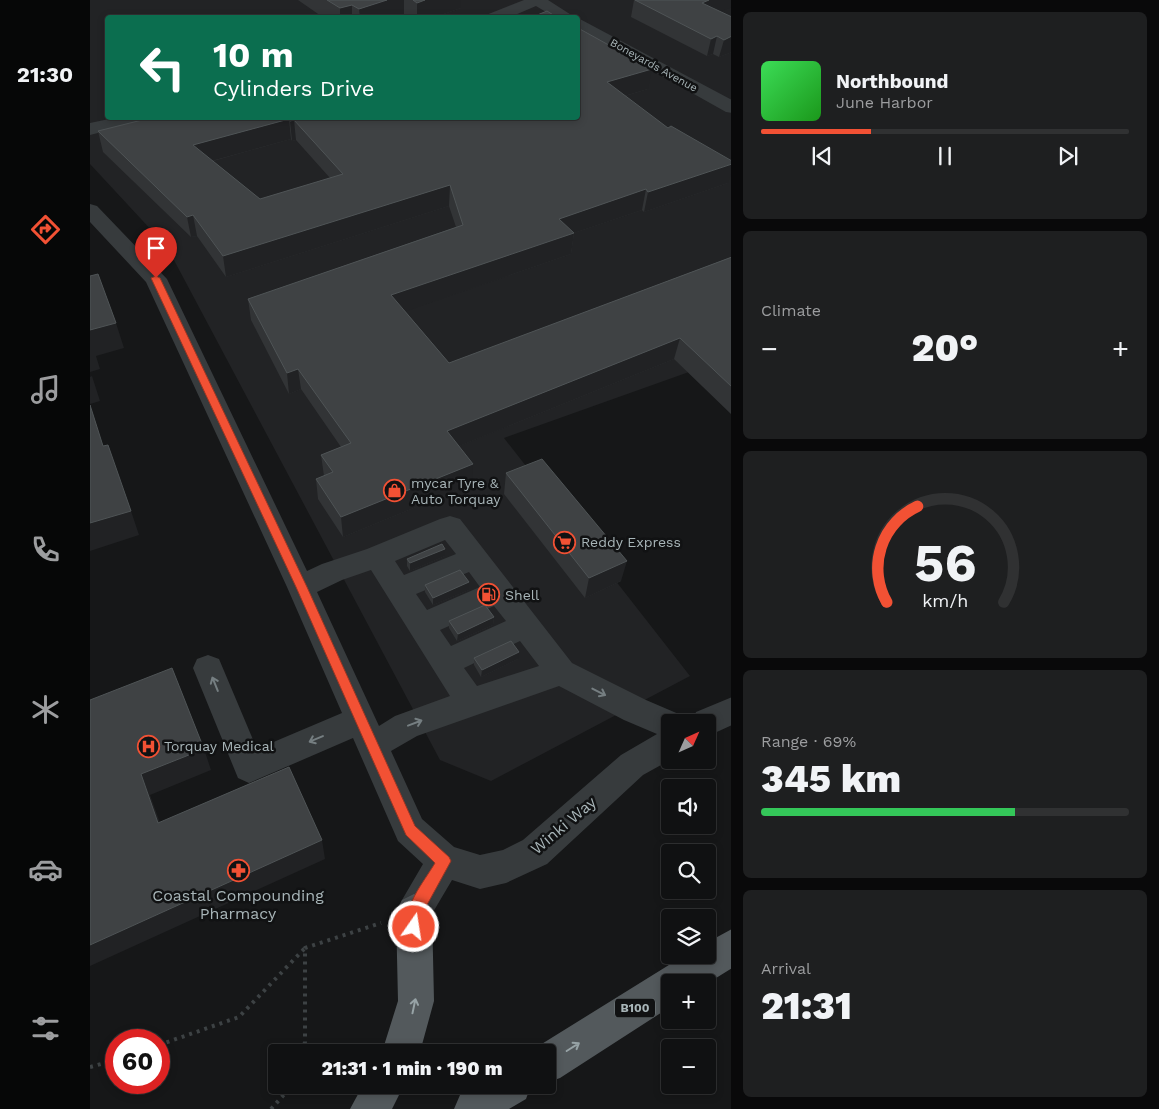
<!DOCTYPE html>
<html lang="en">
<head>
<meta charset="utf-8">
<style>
	:root { --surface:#101112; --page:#1e1f20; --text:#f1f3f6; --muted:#9c9d9f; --line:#303132; --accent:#f25134 }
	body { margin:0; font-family:"Work Sans",sans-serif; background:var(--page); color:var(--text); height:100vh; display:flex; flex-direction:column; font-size:19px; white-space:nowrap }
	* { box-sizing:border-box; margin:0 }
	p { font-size:16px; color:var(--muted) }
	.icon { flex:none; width:28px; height:28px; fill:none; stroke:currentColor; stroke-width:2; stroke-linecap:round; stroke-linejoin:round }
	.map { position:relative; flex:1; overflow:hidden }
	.panel { display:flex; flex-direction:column; gap:12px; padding:12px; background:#09090a; width:428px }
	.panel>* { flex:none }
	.hud { position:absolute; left:15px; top:15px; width:475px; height:105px; border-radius:5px; box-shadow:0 2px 8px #0003,0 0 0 1px var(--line); background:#0b6e4f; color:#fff; overflow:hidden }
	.needle { width:32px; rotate:45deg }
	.controls { position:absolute; left:571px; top:714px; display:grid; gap:10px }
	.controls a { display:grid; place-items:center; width:55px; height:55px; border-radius:5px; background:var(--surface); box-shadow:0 2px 8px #0003,0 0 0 1px var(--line); font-size:25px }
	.speed { position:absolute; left:15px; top:1029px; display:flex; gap:10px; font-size:25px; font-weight:700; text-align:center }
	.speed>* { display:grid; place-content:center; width:65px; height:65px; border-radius:50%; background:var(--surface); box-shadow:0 2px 8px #0003,0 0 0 1px var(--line); line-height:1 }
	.speed .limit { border:8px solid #d22; background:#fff; color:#111 }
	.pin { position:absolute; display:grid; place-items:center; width:42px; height:42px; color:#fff; margin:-51px -21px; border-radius:50% 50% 50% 0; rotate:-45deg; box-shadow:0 0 5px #0007 }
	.pin .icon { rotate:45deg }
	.me { position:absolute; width:55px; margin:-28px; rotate:13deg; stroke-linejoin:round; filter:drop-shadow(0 0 4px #0008) }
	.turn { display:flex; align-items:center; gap:18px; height:105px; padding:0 25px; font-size:22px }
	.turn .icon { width:65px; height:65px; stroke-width:2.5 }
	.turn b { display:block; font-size:35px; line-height:42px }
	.big { font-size:38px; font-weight:800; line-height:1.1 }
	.panel .card { flex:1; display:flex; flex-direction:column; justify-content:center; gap:8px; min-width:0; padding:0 18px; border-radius:8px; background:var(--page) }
	.panel .dial { align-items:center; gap:0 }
	.dial svg { height:130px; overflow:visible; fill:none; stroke:var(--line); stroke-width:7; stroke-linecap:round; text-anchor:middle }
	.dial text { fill:var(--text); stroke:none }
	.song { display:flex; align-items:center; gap:15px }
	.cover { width:60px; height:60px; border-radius:8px; background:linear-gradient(135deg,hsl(130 70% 55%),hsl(120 70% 35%)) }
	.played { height:5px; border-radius:2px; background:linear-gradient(90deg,var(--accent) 30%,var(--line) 30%) }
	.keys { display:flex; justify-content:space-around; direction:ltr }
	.heat { display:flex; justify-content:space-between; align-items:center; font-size:28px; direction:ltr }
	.charge { height:8px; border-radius:4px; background:linear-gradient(90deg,#34c759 69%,var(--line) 0) }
	.trip { position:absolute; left:178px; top:1044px; width:288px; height:50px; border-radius:5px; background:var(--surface); box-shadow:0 2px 8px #0003,0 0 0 1px var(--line); font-weight:800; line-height:50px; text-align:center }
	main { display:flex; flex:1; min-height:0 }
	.tab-bar { display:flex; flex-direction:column; width:90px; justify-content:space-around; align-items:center; background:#060707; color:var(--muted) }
	.tab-bar .icon { width:35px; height:35px }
	.tab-bar .on { color:var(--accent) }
	.tab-bar b { font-size:22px; color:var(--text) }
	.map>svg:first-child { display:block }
	.built { fill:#222325; fill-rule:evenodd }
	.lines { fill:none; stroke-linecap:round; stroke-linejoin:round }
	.path { stroke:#3d4244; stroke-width:4; stroke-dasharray:3 5; stroke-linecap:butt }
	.minor { fill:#373b3d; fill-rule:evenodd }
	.major { fill:#53595c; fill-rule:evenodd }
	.wall { fill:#323436; fill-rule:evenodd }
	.shaded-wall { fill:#212224 }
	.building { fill:#3f4244; stroke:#4f5456; fill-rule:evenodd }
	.oneway { stroke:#757e81 }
	.oneway2 { stroke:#97a3a6 }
	.route { fill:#f25134; stroke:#9d3522 }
	.labels { text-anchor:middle; stroke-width:5; stroke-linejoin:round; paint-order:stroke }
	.far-street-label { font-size:11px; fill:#a8b5b8; stroke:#111213 }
	.shield { fill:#111213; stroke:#7b8486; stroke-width:1 }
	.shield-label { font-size:12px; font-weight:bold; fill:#a8b5b8 }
	.poi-label { font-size:14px; fill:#a8b5b8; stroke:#111213; text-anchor:start }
	.near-street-label { font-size:16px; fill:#a8b5b8; stroke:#111213 }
	.near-poi-label { font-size:16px; fill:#a8b5b8; stroke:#111213 }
</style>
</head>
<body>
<main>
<nav class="tab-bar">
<b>21:30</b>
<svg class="icon on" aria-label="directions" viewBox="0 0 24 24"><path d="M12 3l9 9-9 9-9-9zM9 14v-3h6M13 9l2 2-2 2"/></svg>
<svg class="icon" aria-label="music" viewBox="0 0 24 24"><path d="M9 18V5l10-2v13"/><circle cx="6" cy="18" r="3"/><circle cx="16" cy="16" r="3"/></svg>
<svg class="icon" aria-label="phone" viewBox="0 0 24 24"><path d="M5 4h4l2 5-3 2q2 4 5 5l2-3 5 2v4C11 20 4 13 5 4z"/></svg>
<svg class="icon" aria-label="climate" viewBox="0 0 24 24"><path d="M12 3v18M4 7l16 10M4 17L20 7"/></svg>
<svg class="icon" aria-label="car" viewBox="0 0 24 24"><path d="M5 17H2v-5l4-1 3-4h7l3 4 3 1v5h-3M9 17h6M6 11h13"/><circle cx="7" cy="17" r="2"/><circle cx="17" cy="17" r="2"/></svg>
<svg class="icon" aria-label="filters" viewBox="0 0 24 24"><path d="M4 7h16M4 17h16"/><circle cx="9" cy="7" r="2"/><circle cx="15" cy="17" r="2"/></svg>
</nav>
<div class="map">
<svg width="642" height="1109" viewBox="0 0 642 1109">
	<rect width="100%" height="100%" fill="#161718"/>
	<path class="built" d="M0,0H641V357L414,438L600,676L401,781L350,760L77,247L0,164ZM18,18H488V118H18Z"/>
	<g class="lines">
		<path class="path" d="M69,1045L149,1017L214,949
			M212,1052L215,1042V948L291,923
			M0,1067L26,1060
			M181,1109L199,1089L200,1085"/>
		<path class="minor" d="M434,0H458L486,18H466L446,6L418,18H394L396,15Z
			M488,18L642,100V113L636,112L488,29Z
			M24,118H53L50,122L0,135V123Z
			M0,204L7,206L77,279L217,571L232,564L277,549L350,519L360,516L370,519L482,663L556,700L591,715L594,722H580V760L553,775L457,864L416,883L390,889L362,880L336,924L324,930L312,924L306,912L312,900L333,864L308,841L263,738L159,783L148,778L103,668L107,659L118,655L129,659L167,749L252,713L197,587L56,282L0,222ZM355,540L366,554L314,575L305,561ZM281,570L360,696L305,716L289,726L227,592L252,580ZM379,572L390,587L337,610L326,594ZM404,606L416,621L361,646L350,630ZM430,641L449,666L387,686L374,668ZM469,686L534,720L567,734L531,755L433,840L413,850L390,855L364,847L332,819L301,751L327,736Z
			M642,697V725L618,736V722H602L606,712Z"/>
		<path class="major" d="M324,894L336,900L342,912L344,1001L330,1052H292L308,1001L306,912L312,900Z
			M642,929V968L618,983L580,982V1007L470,1078L456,1083V1052H442V1050L595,955H618V942Z
			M273,1085H314L302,1109H260Z
			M386,1085H441L436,1099L419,1109H364L370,1095Z"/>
	</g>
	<path class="wall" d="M208,0H371V8L342,18H319L314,14L304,18H234Z
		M544,0H642L629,11L642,17V52L629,57L623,54L617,56L541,17Z
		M488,28L558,89L535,96L638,183L554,212L552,210L484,233L481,254L315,311L359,363L642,257V415L584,359L369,446L382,484L253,537L228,499L226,479L234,476L231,455L251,447L211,389L199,394L161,320L158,299L366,227L359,206L136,277L107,236L101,237L13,152L8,131L60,118H488ZM201,139L202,141L206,140L240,178L170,199L123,161Z
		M416,473L531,581L495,598L414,494Z
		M355,556L320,571L317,566V559Z
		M379,582V590L343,605L335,592V585Z
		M404,617L403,625L367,641L359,628V621Z
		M384,658L428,659L391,677L384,665Z"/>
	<path class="shaded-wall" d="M297,0H314V14L304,18H270L269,9Z
		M335,0H371V8L342,18H327V3Z
		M619,0H642V7L608,20L612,3Z
		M262,5V18H250V8Z
		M627,36L623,54L617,56L621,39Z
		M642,36V52L629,57L634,40Z
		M562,69L558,89L514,102L517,82Z
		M199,119L201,139L107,165L103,145Z
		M204,120L206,140L202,141L200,121Z
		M642,164V171L638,183L554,212L558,192Z
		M360,185L359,206L136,277L133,256Z
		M556,189L552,210L484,233L481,254L302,316L301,295L469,219Z
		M103,215L107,236L101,237L97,217Z
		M26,323L34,348L6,356L10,369L0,372V330Z
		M590,338L584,359L357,451V431Z
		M208,369L211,389L199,394L197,373Z
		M2,376L10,401L0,404V377Z
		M383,464L382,484L253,537L251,517Z
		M41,511L49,535L0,551V523Z
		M355,549V556L320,571V563Z
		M537,561L531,581L495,598L499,578Z
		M379,582V590L343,605V598Z
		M404,617L403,625L367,641L368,634Z
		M429,652L428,659L391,677L392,670Z
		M114,749L121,770L60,795L77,842L68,823L51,774Z
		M232,840L235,859L0,966V945Z"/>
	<path class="building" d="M237,0H297L269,9L262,5L250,8Z
		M323,0H335L327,3Z
		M545,0H619L612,3L642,17V36L634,40L627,36L621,39Z
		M457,11L468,18H440Z
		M488,28L562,69L517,82L578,128L581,126L642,161V164L558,192L556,189L469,219L484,233L301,295L359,363L642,257V387L590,338L357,431L383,464L251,517L226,479L243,472L231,455L261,443L208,369L197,373L158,299L373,225L360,185L133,256L103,215L97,217L8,131L60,118H488ZM199,119L200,121L204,120L253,174L170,199L103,145Z
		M8,274L26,323L0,330V276Z
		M0,405L13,446L18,445L41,511L0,523Z
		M452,459L537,561L499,578L416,473Z
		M352,544L355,549L320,563L317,559Z
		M370,570L379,582L343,598L335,585Z
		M395,605L404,617L368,634L359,621Z
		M421,641L429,652L392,670L384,658Z
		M82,668L114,749L51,774L68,823L199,767L232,840L0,945V700Z"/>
	<defs><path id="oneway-shaft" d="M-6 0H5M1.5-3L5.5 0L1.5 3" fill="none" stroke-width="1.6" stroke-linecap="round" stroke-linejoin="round" transform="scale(1.25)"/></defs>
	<g class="oneway">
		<use href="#oneway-shaft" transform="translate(125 684) rotate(-112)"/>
		<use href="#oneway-shaft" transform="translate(509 692) rotate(27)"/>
		<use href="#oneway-shaft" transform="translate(325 723) rotate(-21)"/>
		<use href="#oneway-shaft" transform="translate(226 739) rotate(157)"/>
	</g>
	<g class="oneway2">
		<use href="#oneway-shaft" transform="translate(324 1006) rotate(-78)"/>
		<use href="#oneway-shaft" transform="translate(483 1047) rotate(-32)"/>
	</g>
	<path class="route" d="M66,276L70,278L217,587L325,826L359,857L361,861L332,914L329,932L324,934L319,932C310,909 334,882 345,863L316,835L206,587L61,278Z"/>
	<defs>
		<symbol id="shop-ring" viewBox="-11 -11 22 22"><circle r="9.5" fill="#111213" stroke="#f25134" stroke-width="1.5"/><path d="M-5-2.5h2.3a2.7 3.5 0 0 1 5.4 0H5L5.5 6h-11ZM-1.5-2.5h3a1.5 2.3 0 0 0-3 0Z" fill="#f25134"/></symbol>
		<symbol id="supermarket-ring" viewBox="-11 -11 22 22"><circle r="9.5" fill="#111213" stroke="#f25134" stroke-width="1.5"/><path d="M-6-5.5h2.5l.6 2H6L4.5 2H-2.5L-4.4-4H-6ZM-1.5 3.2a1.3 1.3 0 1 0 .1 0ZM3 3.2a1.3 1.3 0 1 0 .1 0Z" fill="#f25134"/></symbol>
		<symbol id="fuel-ring" viewBox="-11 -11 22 22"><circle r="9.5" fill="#111213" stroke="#f25134" stroke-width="1.5"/><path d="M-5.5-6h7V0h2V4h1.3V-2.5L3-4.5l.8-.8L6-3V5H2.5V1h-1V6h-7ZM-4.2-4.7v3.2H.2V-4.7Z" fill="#f25134"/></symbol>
		<symbol id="hospital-ring" viewBox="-11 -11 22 22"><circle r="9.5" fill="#111213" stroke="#f25134" stroke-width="1.5"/><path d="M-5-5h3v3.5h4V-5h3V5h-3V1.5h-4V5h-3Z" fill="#f25134"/></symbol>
		<symbol id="pharmacy-ring" viewBox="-11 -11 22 22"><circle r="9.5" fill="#111213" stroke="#f25134" stroke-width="1.5"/><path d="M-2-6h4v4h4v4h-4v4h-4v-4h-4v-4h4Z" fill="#f25134"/></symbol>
	</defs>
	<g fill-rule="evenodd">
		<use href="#shop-ring" x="292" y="478" width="25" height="25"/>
		<use href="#supermarket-ring" x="462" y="530" width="25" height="25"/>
		<use href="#fuel-ring" x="386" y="582" width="25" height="25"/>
		<use href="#hospital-ring" x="46" y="734" width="25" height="25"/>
		<use href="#pharmacy-ring" x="136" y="858" width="25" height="25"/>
	</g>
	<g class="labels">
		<g class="far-street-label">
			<text transform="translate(564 65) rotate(29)" y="4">Boneyards Avenue</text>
		</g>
		<rect class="shield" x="525" y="998.5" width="40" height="19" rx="4"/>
		<g class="shield-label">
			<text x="545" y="1012">B100</text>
		</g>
		<g class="poi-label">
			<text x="321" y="488">mycar Tyre &amp;<tspan x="321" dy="16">Auto Torquay</tspan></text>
			<text x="491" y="547">Reddy Express</text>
			<text x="415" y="600">Shell</text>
			<text x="74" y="751">Torquay Medical</text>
		</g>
		<g class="near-street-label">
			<text transform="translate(473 825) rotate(-40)" y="6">Winki Way</text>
		</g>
		<g class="near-poi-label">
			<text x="148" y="901">Coastal Compounding<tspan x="148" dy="18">Pharmacy</tspan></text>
		</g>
	</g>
</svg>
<div class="controls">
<a><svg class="needle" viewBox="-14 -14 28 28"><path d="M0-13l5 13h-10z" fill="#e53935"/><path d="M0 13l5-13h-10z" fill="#9c9d9f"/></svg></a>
<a><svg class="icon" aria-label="sound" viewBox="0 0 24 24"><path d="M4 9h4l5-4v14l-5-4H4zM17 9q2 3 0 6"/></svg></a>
<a><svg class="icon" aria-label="search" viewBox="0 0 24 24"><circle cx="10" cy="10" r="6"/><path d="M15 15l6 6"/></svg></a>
<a><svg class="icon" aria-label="layers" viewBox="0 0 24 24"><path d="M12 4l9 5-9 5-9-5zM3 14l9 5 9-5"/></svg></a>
<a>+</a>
<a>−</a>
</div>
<div class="speed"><div class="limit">60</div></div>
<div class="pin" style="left:66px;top:278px;background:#d93025"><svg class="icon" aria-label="arrive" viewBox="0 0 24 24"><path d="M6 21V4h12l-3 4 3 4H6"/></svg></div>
<svg class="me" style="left:324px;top:927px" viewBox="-20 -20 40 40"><circle r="17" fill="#f25134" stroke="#fff" stroke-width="3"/><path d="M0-11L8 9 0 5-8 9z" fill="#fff"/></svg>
<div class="trip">21:31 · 1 min · 190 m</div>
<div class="hud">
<div class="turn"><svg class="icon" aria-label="left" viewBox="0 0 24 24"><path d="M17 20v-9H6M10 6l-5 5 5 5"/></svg><div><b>10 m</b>Cylinders Drive</div></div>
</div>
</div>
<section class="panel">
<div class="card">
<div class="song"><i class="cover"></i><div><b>Northbound</b><p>June Harbor</p></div></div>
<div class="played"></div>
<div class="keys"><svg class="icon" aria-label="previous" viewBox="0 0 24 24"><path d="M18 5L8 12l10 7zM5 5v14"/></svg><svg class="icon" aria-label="pause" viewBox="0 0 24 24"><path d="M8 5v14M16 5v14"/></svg><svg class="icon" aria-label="next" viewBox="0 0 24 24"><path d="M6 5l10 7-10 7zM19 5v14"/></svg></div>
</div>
<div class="card"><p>Climate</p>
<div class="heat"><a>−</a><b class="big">20°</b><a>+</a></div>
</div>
<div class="card dial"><svg viewBox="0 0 100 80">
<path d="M14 69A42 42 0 1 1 86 69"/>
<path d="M14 69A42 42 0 0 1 33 10" stroke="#f25134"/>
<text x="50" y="56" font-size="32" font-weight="700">56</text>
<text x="50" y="72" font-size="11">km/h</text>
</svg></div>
<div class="card"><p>Range · 69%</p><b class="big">345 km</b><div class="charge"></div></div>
<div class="card"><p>Arrival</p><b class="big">21:31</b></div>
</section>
</main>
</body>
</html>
